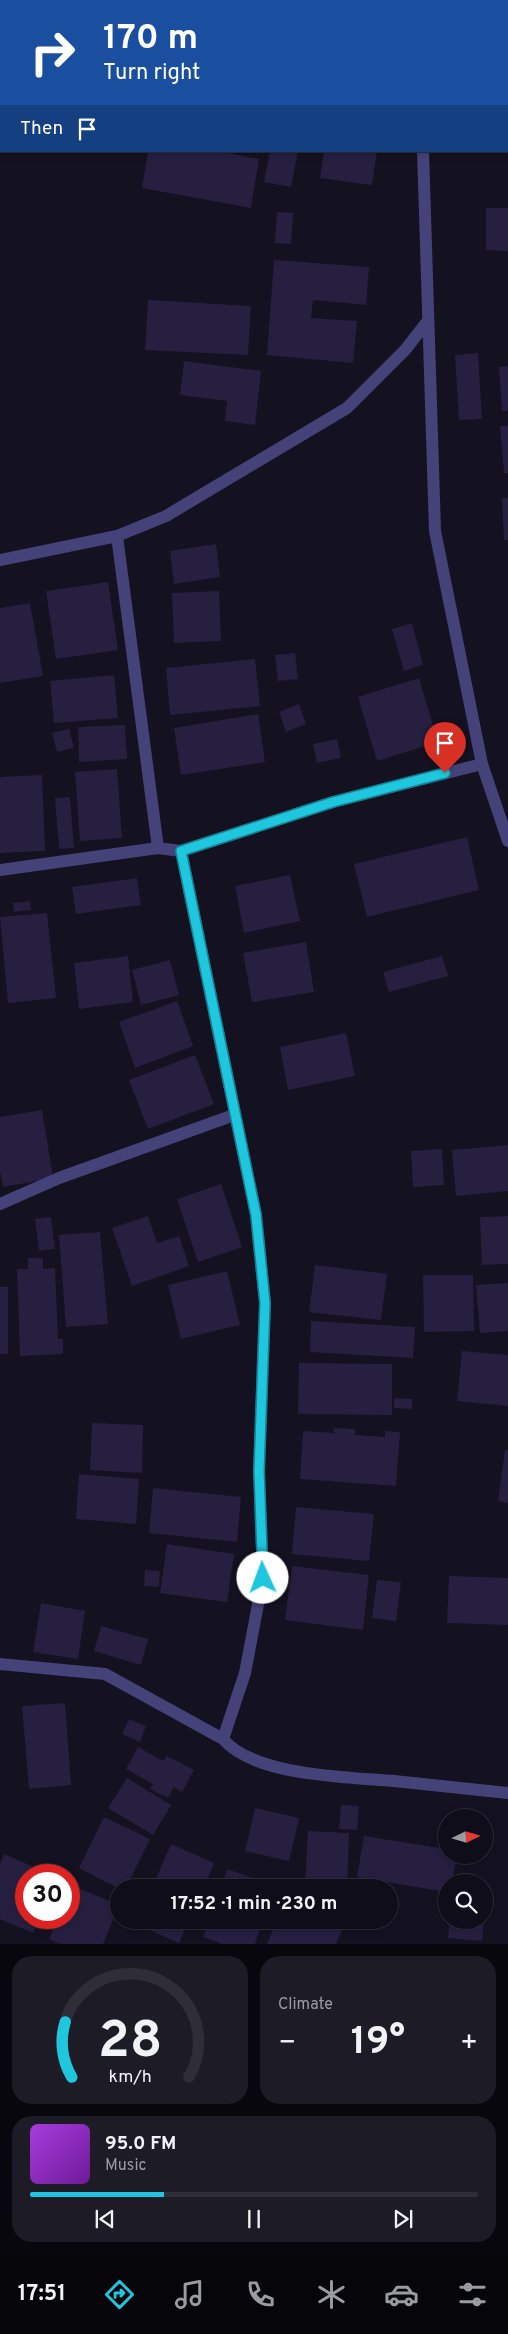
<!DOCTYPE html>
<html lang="en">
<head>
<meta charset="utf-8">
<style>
	:root { --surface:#0f0d19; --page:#1d1b26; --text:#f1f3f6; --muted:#9b9ca2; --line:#2f2d38; --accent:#1ec7de }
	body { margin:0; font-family:Overpass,sans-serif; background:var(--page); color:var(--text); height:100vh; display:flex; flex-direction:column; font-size:19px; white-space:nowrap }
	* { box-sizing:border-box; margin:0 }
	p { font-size:16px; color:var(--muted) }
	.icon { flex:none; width:28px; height:28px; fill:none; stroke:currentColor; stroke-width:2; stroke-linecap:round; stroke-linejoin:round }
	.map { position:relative; height:1944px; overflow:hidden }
	.sheet { display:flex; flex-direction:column; gap:12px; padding:12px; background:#08070e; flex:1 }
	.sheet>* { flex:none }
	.guide { position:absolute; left:0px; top:0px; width:509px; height:152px; box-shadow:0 2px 8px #0003,0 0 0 1px var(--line); background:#1a4fa0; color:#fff; overflow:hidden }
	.needle { width:32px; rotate:85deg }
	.controls { position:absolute; left:438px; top:1809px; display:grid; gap:10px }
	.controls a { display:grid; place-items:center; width:55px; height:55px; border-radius:50%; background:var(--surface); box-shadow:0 2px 8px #0003,0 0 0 1px var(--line); font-size:25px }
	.speed { position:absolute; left:15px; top:1864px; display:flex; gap:10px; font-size:25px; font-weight:700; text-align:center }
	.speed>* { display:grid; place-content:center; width:65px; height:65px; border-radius:50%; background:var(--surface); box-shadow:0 2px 8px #0003,0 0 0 1px var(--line); line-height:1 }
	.speed .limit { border:8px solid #d22; background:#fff; color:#111 }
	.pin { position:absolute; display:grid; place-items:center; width:42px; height:42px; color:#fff; margin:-51px -21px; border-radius:50% 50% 50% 0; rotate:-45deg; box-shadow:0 0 5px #0007 }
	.pin .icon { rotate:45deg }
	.me { position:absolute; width:55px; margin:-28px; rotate:358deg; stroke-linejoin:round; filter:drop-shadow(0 0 4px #0008) }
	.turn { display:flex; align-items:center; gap:18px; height:105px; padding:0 20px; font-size:22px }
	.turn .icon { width:65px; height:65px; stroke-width:2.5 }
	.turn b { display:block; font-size:35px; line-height:42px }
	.then { display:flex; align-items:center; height:48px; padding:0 20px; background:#0003; gap:10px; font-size:19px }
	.big { font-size:38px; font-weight:700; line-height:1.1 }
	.sheet .tile { flex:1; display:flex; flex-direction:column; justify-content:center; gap:8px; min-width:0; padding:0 18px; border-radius:20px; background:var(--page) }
	.sheet .dial { align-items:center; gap:0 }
	.dial svg { height:130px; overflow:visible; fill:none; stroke:var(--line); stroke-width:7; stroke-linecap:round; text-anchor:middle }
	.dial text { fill:var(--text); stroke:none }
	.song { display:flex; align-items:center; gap:15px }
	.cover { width:60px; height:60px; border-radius:8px; background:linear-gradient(135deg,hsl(280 70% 55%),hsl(280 70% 35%)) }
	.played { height:5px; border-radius:2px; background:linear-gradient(90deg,var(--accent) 30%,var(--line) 30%) }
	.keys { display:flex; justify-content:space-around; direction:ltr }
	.heat { display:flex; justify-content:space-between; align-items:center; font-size:28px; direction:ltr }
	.sheet .tiles { flex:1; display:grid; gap:12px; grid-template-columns:1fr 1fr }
	.tile:last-child { grid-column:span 2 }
	.trip { position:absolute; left:110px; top:1879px; width:288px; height:50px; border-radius:25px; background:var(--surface); box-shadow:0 2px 8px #0003,0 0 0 1px var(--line); font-weight:700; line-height:50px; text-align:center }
	.menu { display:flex; height:80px; justify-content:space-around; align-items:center; background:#06050a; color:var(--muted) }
	.menu .icon { width:35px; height:35px }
	.menu .selected { color:var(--accent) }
	.menu b { font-size:22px; color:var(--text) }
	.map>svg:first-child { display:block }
	.building { fill:#261f40 }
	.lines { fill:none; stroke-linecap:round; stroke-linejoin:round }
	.minor { stroke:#45427a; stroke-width:12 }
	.route-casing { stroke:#148190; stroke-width:12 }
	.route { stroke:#1ec7de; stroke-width:9 }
</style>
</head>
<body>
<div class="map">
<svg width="508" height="1944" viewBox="0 0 508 1944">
	<rect width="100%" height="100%" fill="#141121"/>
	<path class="building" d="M148,151H218L259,159L251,208L142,188Z
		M270,151H298L291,187L264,182Z
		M324,151H377L372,185L320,178Z
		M486,208H508V251L486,250Z
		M277,212L293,213L291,244L275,243Z
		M274,260L369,267L366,305L313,300L311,318L357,321L353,363L267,355Z
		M148,300L251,306L248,355L145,350Z
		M478,353L482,419L459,420L455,355Z
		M184,361L261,371L255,425L225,421L227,401L180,395Z
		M508,366V411H502L499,367Z
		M500,426H508V473H504Z
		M502,498H508V540H504Z
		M216,544L220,577L174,584L170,551Z
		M108,582L118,650L56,659L46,591Z
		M219,591L221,641L174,643L172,593Z
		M30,603L43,676L0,683V608Z
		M412,623L423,665L404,671L392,629Z
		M295,653L298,679L278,681L275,655Z
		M255,659L260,706L170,715L166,668Z
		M114,675L118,718L54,723L50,681Z
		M419,678L438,742L377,761L358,697Z
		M299,704L306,724L286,732L279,712Z
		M258,714L265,762L181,775L174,728Z
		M125,725L127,759L79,762L78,727Z
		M69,729L74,748L57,752L52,733Z
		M337,739L341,758L317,763L313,744Z
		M117,769L122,838L80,841L75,772Z
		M42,775L45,851L0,853V777Z
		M70,797L74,848L59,849L55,798Z
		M467,837L479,890L367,917L354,864Z
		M290,875L300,921L244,933L235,886Z
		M137,878L141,905L76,914L72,887Z
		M30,901L31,910L14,912L13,903Z
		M47,913L56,998L8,1003L0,917Z
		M306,942L314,992L252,1002L243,953Z
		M128,956L133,1002L79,1009L74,963Z
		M442,956L448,976L389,992L383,972Z
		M170,960L179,995L141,1005L132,970Z
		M177,1001L193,1046L135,1068L119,1022Z
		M346,1033L355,1076L288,1090L280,1047Z
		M195,1055L214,1104L148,1129L129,1080Z
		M42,1110L53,1178L3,1187L0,1171V1117Z
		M508,1145V1191L456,1196L452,1150Z
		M442,1149L444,1185L413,1187L411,1151Z
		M221,1184L242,1247L198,1262L177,1199Z
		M148,1216L157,1243L179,1236L189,1266L132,1286L112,1228Z
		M508,1216V1264L482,1265L480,1217Z
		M51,1217L55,1249L39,1251L35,1219Z
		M100,1232L108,1324L66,1327L59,1235Z
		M28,1258H43V1269L55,1268L58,1339H63V1354L20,1356L17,1269H28Z
		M315,1265L387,1274L381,1320L309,1312Z
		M227,1271L240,1325L181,1339L168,1285Z
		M423,1275H473L474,1331L424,1332Z
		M508,1283V1331L480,1333L476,1285Z
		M0,1287H8V1354H0Z
		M311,1321L415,1327L413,1358L310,1352Z
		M462,1351L508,1355V1406L457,1401Z
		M299,1363L392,1364V1415L298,1414Z
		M394,1398L412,1399V1409L394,1408Z
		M92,1423L143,1425L142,1473L90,1470Z
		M334,1428L355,1429V1435L385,1437V1431L400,1432L396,1486L300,1479L303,1431L334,1433Z
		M505,1450H508V1503L498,1501Z
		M79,1474L139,1479L136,1524L76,1519Z
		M153,1488L241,1497L237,1542L149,1533Z
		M296,1507L374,1514L369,1561L292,1554Z
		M167,1544L234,1554L227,1602L160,1593Z
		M292,1566L369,1575L363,1630L285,1620Z
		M145,1570L160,1571L159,1587L144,1586Z
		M449,1576L508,1578V1625L447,1623Z
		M377,1580L401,1582L396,1621L372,1618Z
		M41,1603L85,1611L78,1659L33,1652Z
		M101,1626L148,1639L141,1665L94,1651Z
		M65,1703L71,1785L29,1789L22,1706Z
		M129,1719L146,1726L140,1742L122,1734Z
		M138,1747L163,1761L167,1756L194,1770L182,1792L174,1787L168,1798L150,1789L153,1784L126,1769Z
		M127,1778L171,1805L153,1835L108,1808Z
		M341,1805L359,1806L357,1830L339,1829Z
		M255,1808L299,1818L289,1861L245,1851Z
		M104,1817L150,1839L126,1888H118L79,1868Z
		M308,1831L349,1833L347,1888H305Z
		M364,1836L446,1849V1855H457L452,1882H446V1892L357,1877Z
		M171,1844L214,1863L204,1888H152Z
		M4,1854L52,1875H26V1918H40L33,1933L0,1919V1864Z
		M227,1869L275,1886L274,1888H221Z
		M71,1885L119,1905L103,1944H60L49,1939L58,1918H69V1891Z
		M137,1920H189L179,1943L136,1924Z
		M210,1920H263L255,1944H222L203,1937Z
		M277,1920H343L346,1921L336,1944H267Z
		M450,1920H484L482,1941L448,1938Z"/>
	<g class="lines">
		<path class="minor" d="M416,0V1
			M423,151L435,531L482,764L508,841
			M117,536L158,848L181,851L333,802L482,764
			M0,560L117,536L166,516L347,408L405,350L427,322
			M181,851L256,1215L265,1303L259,1471L263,1578L245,1673L223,1739
			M0,870L158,848
			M0,1204L59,1178L234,1115
			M0,1664L105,1674L223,1739C254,1776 347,1777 394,1781C432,1785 470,1789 508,1793"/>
	</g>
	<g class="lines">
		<defs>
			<path id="route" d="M263,1578L259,1471L265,1303L256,1215L181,851L333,802L445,773"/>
		</defs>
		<use href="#route" class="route-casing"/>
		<use href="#route" class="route"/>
	</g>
</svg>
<div class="controls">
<a><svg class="needle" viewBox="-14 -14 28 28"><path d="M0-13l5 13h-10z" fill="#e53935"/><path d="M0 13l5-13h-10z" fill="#9b9ca2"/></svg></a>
<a><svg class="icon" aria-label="search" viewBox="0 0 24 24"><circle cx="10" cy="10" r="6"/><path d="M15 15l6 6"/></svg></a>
</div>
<div class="speed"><div class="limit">30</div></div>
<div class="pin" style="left:445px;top:773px;background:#d93025"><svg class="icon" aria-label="arrive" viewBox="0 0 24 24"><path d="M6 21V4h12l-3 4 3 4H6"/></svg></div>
<svg class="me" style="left:263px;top:1578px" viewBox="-20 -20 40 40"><circle r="19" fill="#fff"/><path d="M0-13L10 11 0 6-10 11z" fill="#1ec7de"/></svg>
<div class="trip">17:52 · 1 min · 230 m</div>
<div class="guide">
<div class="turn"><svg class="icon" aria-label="right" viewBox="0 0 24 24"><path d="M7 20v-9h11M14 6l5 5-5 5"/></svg><div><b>170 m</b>Turn right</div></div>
<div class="then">Then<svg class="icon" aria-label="arrive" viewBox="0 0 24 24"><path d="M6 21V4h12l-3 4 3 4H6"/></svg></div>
</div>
</div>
<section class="sheet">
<div class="tiles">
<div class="tile dial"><svg viewBox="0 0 100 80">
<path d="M14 69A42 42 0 1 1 86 69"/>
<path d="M14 69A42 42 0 0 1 10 35" stroke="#1ec7de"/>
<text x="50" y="56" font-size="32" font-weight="700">28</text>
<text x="50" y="72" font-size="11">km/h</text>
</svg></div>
<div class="tile"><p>Climate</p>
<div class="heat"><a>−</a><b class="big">19°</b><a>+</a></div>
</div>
<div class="tile">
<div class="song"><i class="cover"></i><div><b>95.0 FM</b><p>Music</p></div></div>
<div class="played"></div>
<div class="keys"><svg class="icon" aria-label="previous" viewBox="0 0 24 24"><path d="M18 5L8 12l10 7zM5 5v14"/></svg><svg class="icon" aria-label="pause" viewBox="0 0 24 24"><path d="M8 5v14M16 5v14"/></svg><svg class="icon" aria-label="next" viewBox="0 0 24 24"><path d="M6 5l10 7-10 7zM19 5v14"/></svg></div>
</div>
</div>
</section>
<nav class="menu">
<b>17:51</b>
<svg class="icon selected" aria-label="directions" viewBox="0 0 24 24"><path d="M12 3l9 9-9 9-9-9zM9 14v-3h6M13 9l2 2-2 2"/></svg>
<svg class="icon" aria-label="music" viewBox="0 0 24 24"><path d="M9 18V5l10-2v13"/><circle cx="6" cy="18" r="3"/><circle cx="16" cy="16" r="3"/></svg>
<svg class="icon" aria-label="phone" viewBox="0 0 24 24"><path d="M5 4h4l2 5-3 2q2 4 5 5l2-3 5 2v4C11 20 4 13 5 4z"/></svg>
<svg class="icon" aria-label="climate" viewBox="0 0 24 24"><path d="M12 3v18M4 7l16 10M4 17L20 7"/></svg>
<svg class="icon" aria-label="car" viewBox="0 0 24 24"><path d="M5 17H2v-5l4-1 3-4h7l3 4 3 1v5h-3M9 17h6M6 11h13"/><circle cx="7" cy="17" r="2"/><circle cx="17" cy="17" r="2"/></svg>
<svg class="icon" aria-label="filters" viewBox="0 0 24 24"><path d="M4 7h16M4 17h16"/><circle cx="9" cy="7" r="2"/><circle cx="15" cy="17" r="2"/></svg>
</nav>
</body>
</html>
